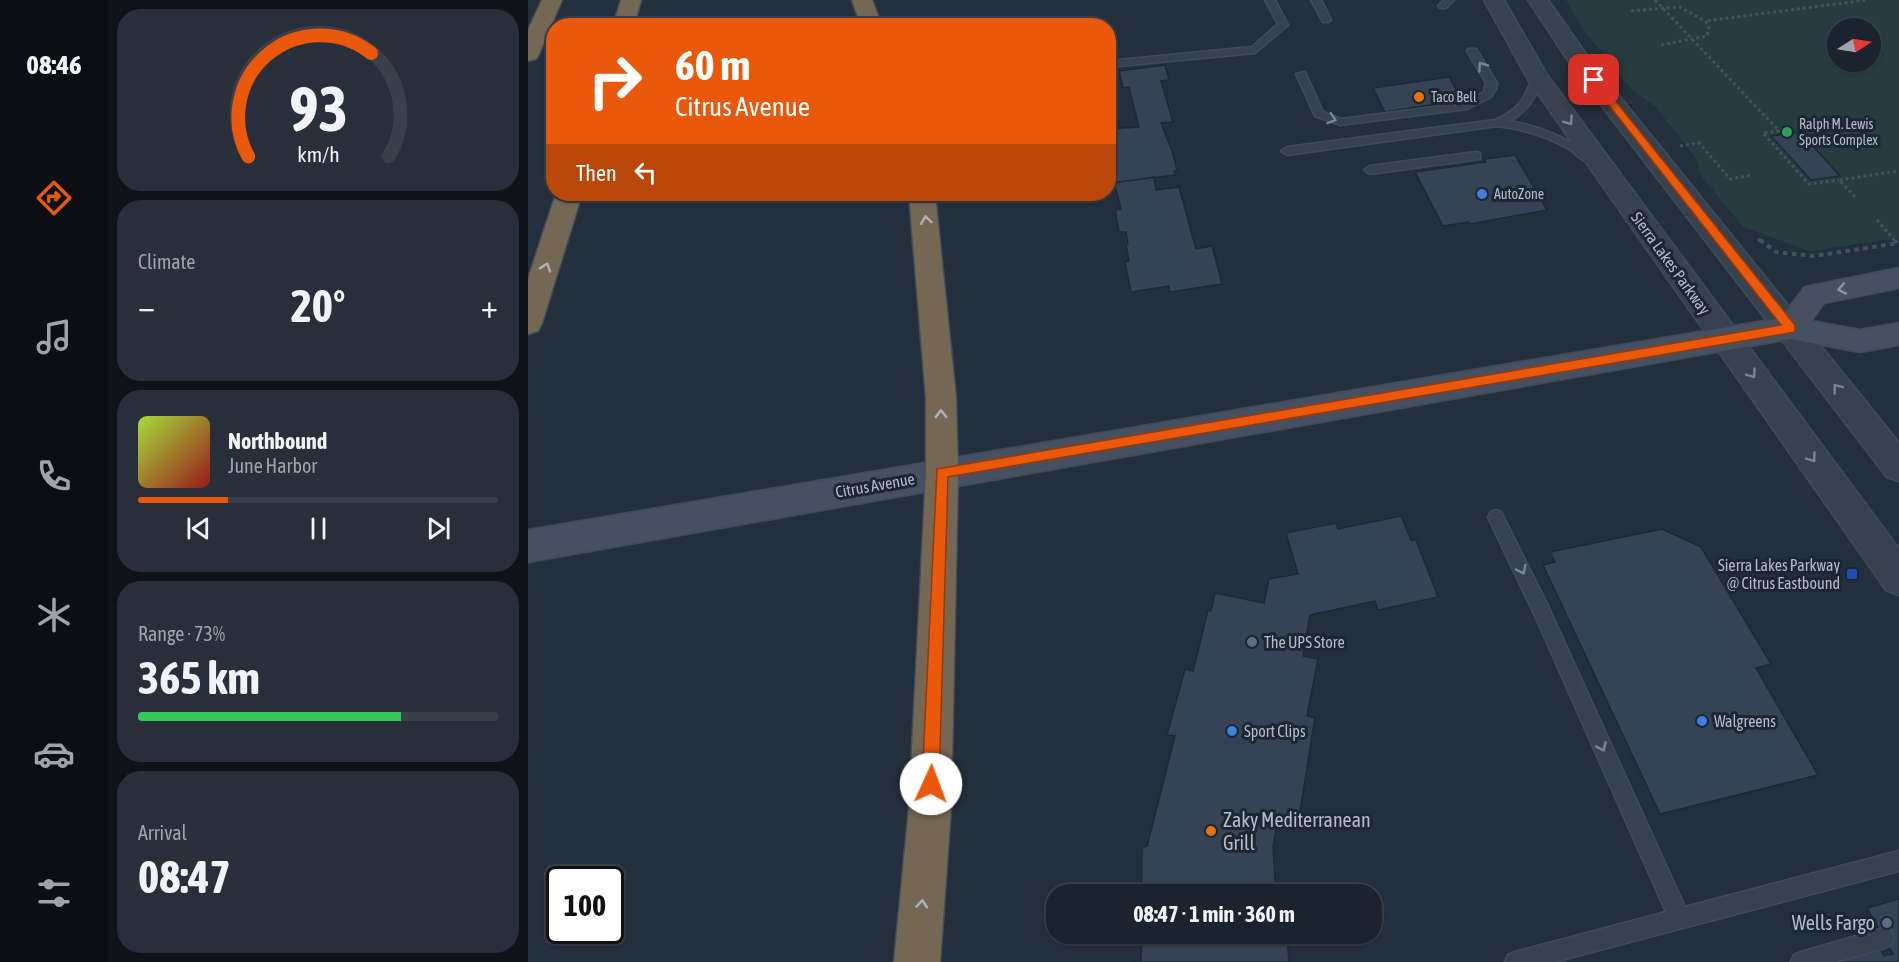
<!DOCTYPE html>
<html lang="en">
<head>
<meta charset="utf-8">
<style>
	:root { --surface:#1b232e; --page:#282f3a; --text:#f1f3f6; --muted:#a0a4aa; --line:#39404a; --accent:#ea580c }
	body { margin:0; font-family:"Asap Condensed",sans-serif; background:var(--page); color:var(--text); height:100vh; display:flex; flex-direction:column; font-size:22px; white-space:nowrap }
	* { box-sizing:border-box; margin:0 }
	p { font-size:20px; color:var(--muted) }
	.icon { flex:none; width:33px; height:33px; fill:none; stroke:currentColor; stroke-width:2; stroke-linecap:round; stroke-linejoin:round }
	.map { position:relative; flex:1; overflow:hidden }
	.drawer { display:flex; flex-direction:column; gap:9px; padding:9px; background:#0f1319; width:420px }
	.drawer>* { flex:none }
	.hud { position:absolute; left:18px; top:18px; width:570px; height:183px; border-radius:24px; box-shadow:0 2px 4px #0004,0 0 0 2px var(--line); background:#ea580c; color:#fff; overflow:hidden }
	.needle { width:39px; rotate:78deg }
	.buttons { position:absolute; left:1299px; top:18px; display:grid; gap:12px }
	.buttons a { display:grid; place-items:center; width:54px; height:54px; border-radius:50%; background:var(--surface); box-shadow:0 2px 4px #0004,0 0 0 2px var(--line); font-size:30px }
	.speed { position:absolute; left:18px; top:866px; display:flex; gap:12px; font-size:30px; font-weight:700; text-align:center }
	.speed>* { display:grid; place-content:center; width:78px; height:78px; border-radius:50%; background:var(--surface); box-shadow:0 2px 4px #0004,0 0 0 2px var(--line); line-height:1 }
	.speed .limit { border:3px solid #111; border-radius:9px; background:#fff; color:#111 }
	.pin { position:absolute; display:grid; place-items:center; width:51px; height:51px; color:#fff; margin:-26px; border-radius:12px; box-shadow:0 3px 9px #0006 }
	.me { position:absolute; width:66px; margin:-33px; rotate:2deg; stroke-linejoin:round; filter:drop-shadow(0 0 4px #0008) }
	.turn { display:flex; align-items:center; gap:21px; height:126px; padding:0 30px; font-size:27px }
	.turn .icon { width:78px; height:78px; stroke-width:2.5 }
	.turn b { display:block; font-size:42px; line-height:51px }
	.then { display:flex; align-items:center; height:57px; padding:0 30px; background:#0003; gap:12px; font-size:22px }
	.big { font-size:45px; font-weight:700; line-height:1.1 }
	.drawer .widget { flex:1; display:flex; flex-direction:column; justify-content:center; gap:9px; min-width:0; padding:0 21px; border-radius:24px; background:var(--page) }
	.drawer .dial { align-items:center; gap:0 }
	.dial svg { height:156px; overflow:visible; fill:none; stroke:var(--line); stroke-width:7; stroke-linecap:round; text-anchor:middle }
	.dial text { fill:var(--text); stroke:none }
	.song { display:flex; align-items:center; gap:18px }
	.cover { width:72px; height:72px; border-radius:9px; background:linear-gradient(135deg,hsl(80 70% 55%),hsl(0 70% 35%)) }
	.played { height:6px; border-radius:3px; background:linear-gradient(90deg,var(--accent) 25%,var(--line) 25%) }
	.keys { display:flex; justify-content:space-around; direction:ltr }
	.heat { display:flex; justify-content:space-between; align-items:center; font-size:33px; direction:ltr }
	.charge { height:9px; border-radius:4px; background:linear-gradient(90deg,#34c759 73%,var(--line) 0) }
	.trip { position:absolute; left:518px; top:884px; width:336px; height:60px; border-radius:24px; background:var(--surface); box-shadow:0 2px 4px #0004,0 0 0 2px var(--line); font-weight:700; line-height:60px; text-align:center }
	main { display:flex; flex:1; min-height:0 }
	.menu { display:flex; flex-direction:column; width:108px; justify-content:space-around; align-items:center; background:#0b0e12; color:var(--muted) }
	.menu .icon { width:42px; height:42px }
	.menu .current { color:var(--accent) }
	.menu b { font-size:27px; color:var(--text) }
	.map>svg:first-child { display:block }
	.green { fill:#263c3f; fill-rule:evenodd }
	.building { fill:#364354; stroke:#1f2835; stroke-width:1.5 }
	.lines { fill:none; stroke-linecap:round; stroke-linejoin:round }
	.service-casing { stroke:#414a57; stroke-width:3 }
	.tertiary-casing { stroke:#414a57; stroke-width:3 }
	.secondary-casing { stroke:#414a57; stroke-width:3 }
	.motorway-casing { stroke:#434c59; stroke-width:3 }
	.path-far1 { stroke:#3f5557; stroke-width:3; stroke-dasharray:3 3; stroke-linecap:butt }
	.path { stroke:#3f5557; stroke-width:4; stroke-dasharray:4.5 4.5; stroke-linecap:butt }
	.service { fill:#38414e; fill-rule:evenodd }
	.tertiary { fill:#38414e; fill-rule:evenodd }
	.secondary { fill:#465061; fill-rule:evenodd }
	.motorway { fill:#746855; fill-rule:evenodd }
	.oneway { stroke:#7c8592 }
	.oneway2 { stroke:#aeb4bd }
	.oneway3 { stroke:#8e96a5 }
	.route { fill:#ea580c; stroke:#983908; stroke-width:1.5 }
	.food-dot { fill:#e8710a; stroke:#1d2633; stroke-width:2 }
	.leisure-dot { fill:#2e9e5b; stroke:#1d2633; stroke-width:2 }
	.shop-dot { fill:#3f7fe0; stroke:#1d2633; stroke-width:2 }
	.transit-dot { fill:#1a4fb4; stroke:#1d2633; stroke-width:2 }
	.service-dot { fill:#5c6f8a; stroke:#1d2633; stroke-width:2 }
	.labels { text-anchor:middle; stroke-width:6; stroke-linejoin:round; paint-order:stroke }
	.far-poi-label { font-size:14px; fill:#b4bcc9; stroke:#1d2633; text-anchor:start }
	.street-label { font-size:16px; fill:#b4bcc9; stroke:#1d2633 }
	.poi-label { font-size:16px; fill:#b4bcc9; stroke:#1d2633; text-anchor:start }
	.near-poi-label { font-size:20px; fill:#b4bcc9; stroke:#1d2633; text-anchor:start }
</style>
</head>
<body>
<main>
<nav class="menu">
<b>08:46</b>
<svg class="icon current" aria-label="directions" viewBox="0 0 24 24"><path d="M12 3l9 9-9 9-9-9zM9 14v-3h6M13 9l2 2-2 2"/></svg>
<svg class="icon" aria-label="music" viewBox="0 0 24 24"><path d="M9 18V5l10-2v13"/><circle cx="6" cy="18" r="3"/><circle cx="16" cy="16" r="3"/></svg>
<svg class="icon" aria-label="phone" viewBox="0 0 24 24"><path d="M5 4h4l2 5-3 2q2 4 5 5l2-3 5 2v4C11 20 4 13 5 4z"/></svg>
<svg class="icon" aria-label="climate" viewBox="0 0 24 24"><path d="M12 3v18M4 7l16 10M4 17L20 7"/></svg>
<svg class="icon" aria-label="car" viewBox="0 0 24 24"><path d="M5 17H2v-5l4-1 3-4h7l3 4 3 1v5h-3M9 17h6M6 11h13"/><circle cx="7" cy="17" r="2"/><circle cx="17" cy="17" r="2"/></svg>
<svg class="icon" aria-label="filters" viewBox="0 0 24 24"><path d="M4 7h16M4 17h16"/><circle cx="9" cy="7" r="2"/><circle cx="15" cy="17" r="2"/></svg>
</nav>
<section class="drawer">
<div class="widget dial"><svg viewBox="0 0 100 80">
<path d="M14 69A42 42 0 1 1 86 69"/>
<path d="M14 69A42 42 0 0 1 77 16" stroke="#ea580c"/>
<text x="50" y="56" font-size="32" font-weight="700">93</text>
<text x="50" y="72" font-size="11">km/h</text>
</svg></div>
<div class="widget"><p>Climate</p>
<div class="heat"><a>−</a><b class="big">20°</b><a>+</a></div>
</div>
<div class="widget">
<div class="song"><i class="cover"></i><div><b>Northbound</b><p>June Harbor</p></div></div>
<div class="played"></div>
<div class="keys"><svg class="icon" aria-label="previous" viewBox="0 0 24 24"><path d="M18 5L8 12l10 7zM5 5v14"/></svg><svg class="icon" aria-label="pause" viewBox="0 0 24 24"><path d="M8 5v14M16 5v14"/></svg><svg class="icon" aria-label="next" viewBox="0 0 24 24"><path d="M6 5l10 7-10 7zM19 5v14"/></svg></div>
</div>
<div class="widget"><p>Range · 73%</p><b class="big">365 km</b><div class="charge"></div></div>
<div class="widget"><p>Arrival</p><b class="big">08:47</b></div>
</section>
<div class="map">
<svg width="1371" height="962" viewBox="0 0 1371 962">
	<rect width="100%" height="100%" fill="#242f3e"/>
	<path class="green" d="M1038,0H1371V238L1282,251L1215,227L1174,177L1167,157L1128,107L1105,91L1079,60L1053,26ZM1310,28H1342V62H1310Z"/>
	<path class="building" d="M637,65L641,80L633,81L645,122L633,123L644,151L649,170L646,171L647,175L582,183L580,129L611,127L601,87L595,88L591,71Z
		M921,77L934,100L857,112L845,88Z
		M1272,132L1312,176L1283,180L1243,136Z
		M987,155L1019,210L942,224L941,222L915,226L887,172L958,162L956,159Z
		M626,177L628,190L651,187L668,249L684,246L694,284L642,292L641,286L603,292L597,262L601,261L598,245L600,244L598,232H591L587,210L593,209L586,183Z
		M873,516L883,540H888L910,597L850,610L847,601L782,615L775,656L790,659L779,716L787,718L770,824L750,818L745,847L748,894H614V848L619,846L647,736L639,735L657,669L665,671L680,610L683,611L687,593L736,603L741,579L770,574L758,533L808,523L810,529Z
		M1134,529L1173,547L1243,664L1228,668L1290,775L1132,814L1015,565L1027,562L1022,552Z
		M1371,899V962H1305L1350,944L1356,956L1365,954L1339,908Z
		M614,933H759L761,962H604H613Z"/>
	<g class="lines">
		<defs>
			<path id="service" d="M737,0H747L760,25L727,53L580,67V61L724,47L750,24Z
				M783,0H793L803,20L801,22H795Z
				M916,0H926L918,8H912L910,6Z
				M940,49H948L969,83L968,89L963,97L939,109L812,125L787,116L768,74L777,72L795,112L813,119L937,103L956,92L958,83L939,51Z
				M1009,73L1014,76C1010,96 1000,111 982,121C1014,127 1042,139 1069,158V164C1059,166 1049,155 1041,149C1018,136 995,129 969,126L759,155L753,151L759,147L967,120C988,111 999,98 1004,76Z
				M580,108L585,111L588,123L583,126H580Z
				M948,152L952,153V159L842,174L836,170L842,166Z
				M968,510L973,512L1020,606L1157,907L1371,851V871L1026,962H977L980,955L987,952L1138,912L1008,618L960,517L963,512Z
				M1356,928L1363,931L1366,938L1363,945L1356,948L1308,962H1263L1266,955L1273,952Z"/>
			<path id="tertiary" d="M956,0H976L1019,75L1371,549V595L1358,590L1001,81Z
				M1000,0H1020L1063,61L1371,443V481L1359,477L1047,71Z"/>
			<path id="secondary" d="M1371,268V288L1296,303L1283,321L1332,330L1371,323V345L1332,352L1262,339L0,562V530L1253,318L1277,287Z"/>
			<path id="motorway" d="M14,0H34L11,54L8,59L0,61V30Z
				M93,0H113L106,26H85Z
				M324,0H344L354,26H333Z
				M28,194H54L14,323L10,331L0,334V279Z
				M381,194H407L428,398L430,473L423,808L412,962H366L381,808L398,473V398Z"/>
		</defs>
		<use href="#service" class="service-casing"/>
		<use href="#tertiary" class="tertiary-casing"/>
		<use href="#secondary" class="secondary-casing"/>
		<use href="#motorway" class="motorway-casing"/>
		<path class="path-far1" d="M1127,0L1251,131L1235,133L1281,184L1311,180
			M1103,11L1152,7L1177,21
			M1133,45L1179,36L1181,27L1177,21L1339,0
			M1152,146L1171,143L1202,179L1225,175
			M1327,197L1311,180L1371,171
			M1349,220L1368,242
			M1230,239L1234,242"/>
		<path class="path" d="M1232,240L1248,252L1286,256L1371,243
			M1367,240L1369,243"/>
		<use href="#service" class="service"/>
		<use href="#tertiary" class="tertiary"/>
		<use href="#secondary" class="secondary"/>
		<use href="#motorway" class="motorway"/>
	</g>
	<defs><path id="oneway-chevron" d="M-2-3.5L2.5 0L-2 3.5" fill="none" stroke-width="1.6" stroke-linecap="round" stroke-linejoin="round" transform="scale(1.5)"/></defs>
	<g class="oneway">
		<use href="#oneway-chevron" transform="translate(954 66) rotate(-125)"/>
		<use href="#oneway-chevron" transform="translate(804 119) rotate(18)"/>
		<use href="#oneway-chevron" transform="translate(1041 121) rotate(55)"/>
		<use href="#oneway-chevron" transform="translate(1224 374) rotate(54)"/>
		<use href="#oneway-chevron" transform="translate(1309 388) rotate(-128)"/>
		<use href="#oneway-chevron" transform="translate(1284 458) rotate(54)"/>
		<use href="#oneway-chevron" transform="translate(994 570) rotate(64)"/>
		<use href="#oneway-chevron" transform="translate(1074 747) rotate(66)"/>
	</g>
	<g class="oneway2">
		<use href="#oneway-chevron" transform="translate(398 220) rotate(-98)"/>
		<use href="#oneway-chevron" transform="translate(18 267) rotate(-72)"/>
		<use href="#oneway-chevron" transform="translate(413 414) rotate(-91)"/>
		<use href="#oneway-chevron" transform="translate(394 904) rotate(-85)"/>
	</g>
	<use class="oneway3" href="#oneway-chevron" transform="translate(1314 289) rotate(169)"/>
	<path class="route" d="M1062,78H1069L1267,325V332L420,477L411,784L409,790L403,793L397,790L394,784L409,469L1253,325L1062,81Z"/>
	<g class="food-dot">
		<circle cx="891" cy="97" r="6"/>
		<circle cx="683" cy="831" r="6"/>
	</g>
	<circle class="leisure-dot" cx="1259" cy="132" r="6"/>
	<g class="shop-dot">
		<circle cx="954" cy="194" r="6"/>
		<circle cx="1174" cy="721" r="6"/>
		<circle cx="704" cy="731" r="6"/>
	</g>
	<rect class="transit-dot" x="1318" y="568" width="12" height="12" rx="3"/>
	<g class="service-dot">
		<circle cx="724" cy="642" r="6"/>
		<circle cx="1359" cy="923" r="6"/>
	</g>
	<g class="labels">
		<g class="far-poi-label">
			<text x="903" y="102">Taco Bell</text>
			<text x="1271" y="129">Ralph M. Lewis<tspan x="1271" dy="16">Sports Complex</tspan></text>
			<text x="966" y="199">AutoZone</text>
		</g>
		<g class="street-label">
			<text transform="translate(1143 263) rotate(54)" y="6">Sierra Lakes Parkway</text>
			<text transform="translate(347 485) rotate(-10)" y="6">Citrus Avenue</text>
		</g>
		<g class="poi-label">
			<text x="1312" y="571" text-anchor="end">Sierra Lakes Parkway<tspan x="1312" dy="18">@ Citrus Eastbound</tspan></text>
			<text x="736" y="648">The UPS Store</text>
			<text x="1186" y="727">Walgreens</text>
			<text x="716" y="737">Sport Clips</text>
		</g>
		<g class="near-poi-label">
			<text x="695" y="827">Zaky Mediterranean<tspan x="695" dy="23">Grill</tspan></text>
			<text x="1347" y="930" text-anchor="end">Wells Fargo</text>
		</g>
	</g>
</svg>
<div class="buttons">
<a><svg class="needle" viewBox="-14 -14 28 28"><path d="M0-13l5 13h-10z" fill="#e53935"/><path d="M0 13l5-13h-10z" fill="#a0a4aa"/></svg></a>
</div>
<div class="speed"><div class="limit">100</div></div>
<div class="pin" style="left:1066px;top:80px;background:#d93025"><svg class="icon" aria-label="arrive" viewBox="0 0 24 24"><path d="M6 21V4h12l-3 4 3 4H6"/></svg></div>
<svg class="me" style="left:403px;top:784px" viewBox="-20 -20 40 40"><circle r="19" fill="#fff"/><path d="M0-13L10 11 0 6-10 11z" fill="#ea580c"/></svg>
<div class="trip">08:47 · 1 min · 360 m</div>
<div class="hud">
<div class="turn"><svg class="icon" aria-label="right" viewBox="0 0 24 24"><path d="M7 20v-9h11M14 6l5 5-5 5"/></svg><div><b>60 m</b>Citrus Avenue</div></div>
<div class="then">Then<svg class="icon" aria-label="left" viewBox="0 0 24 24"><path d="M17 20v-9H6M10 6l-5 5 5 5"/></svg></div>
</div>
</div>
</main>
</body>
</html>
